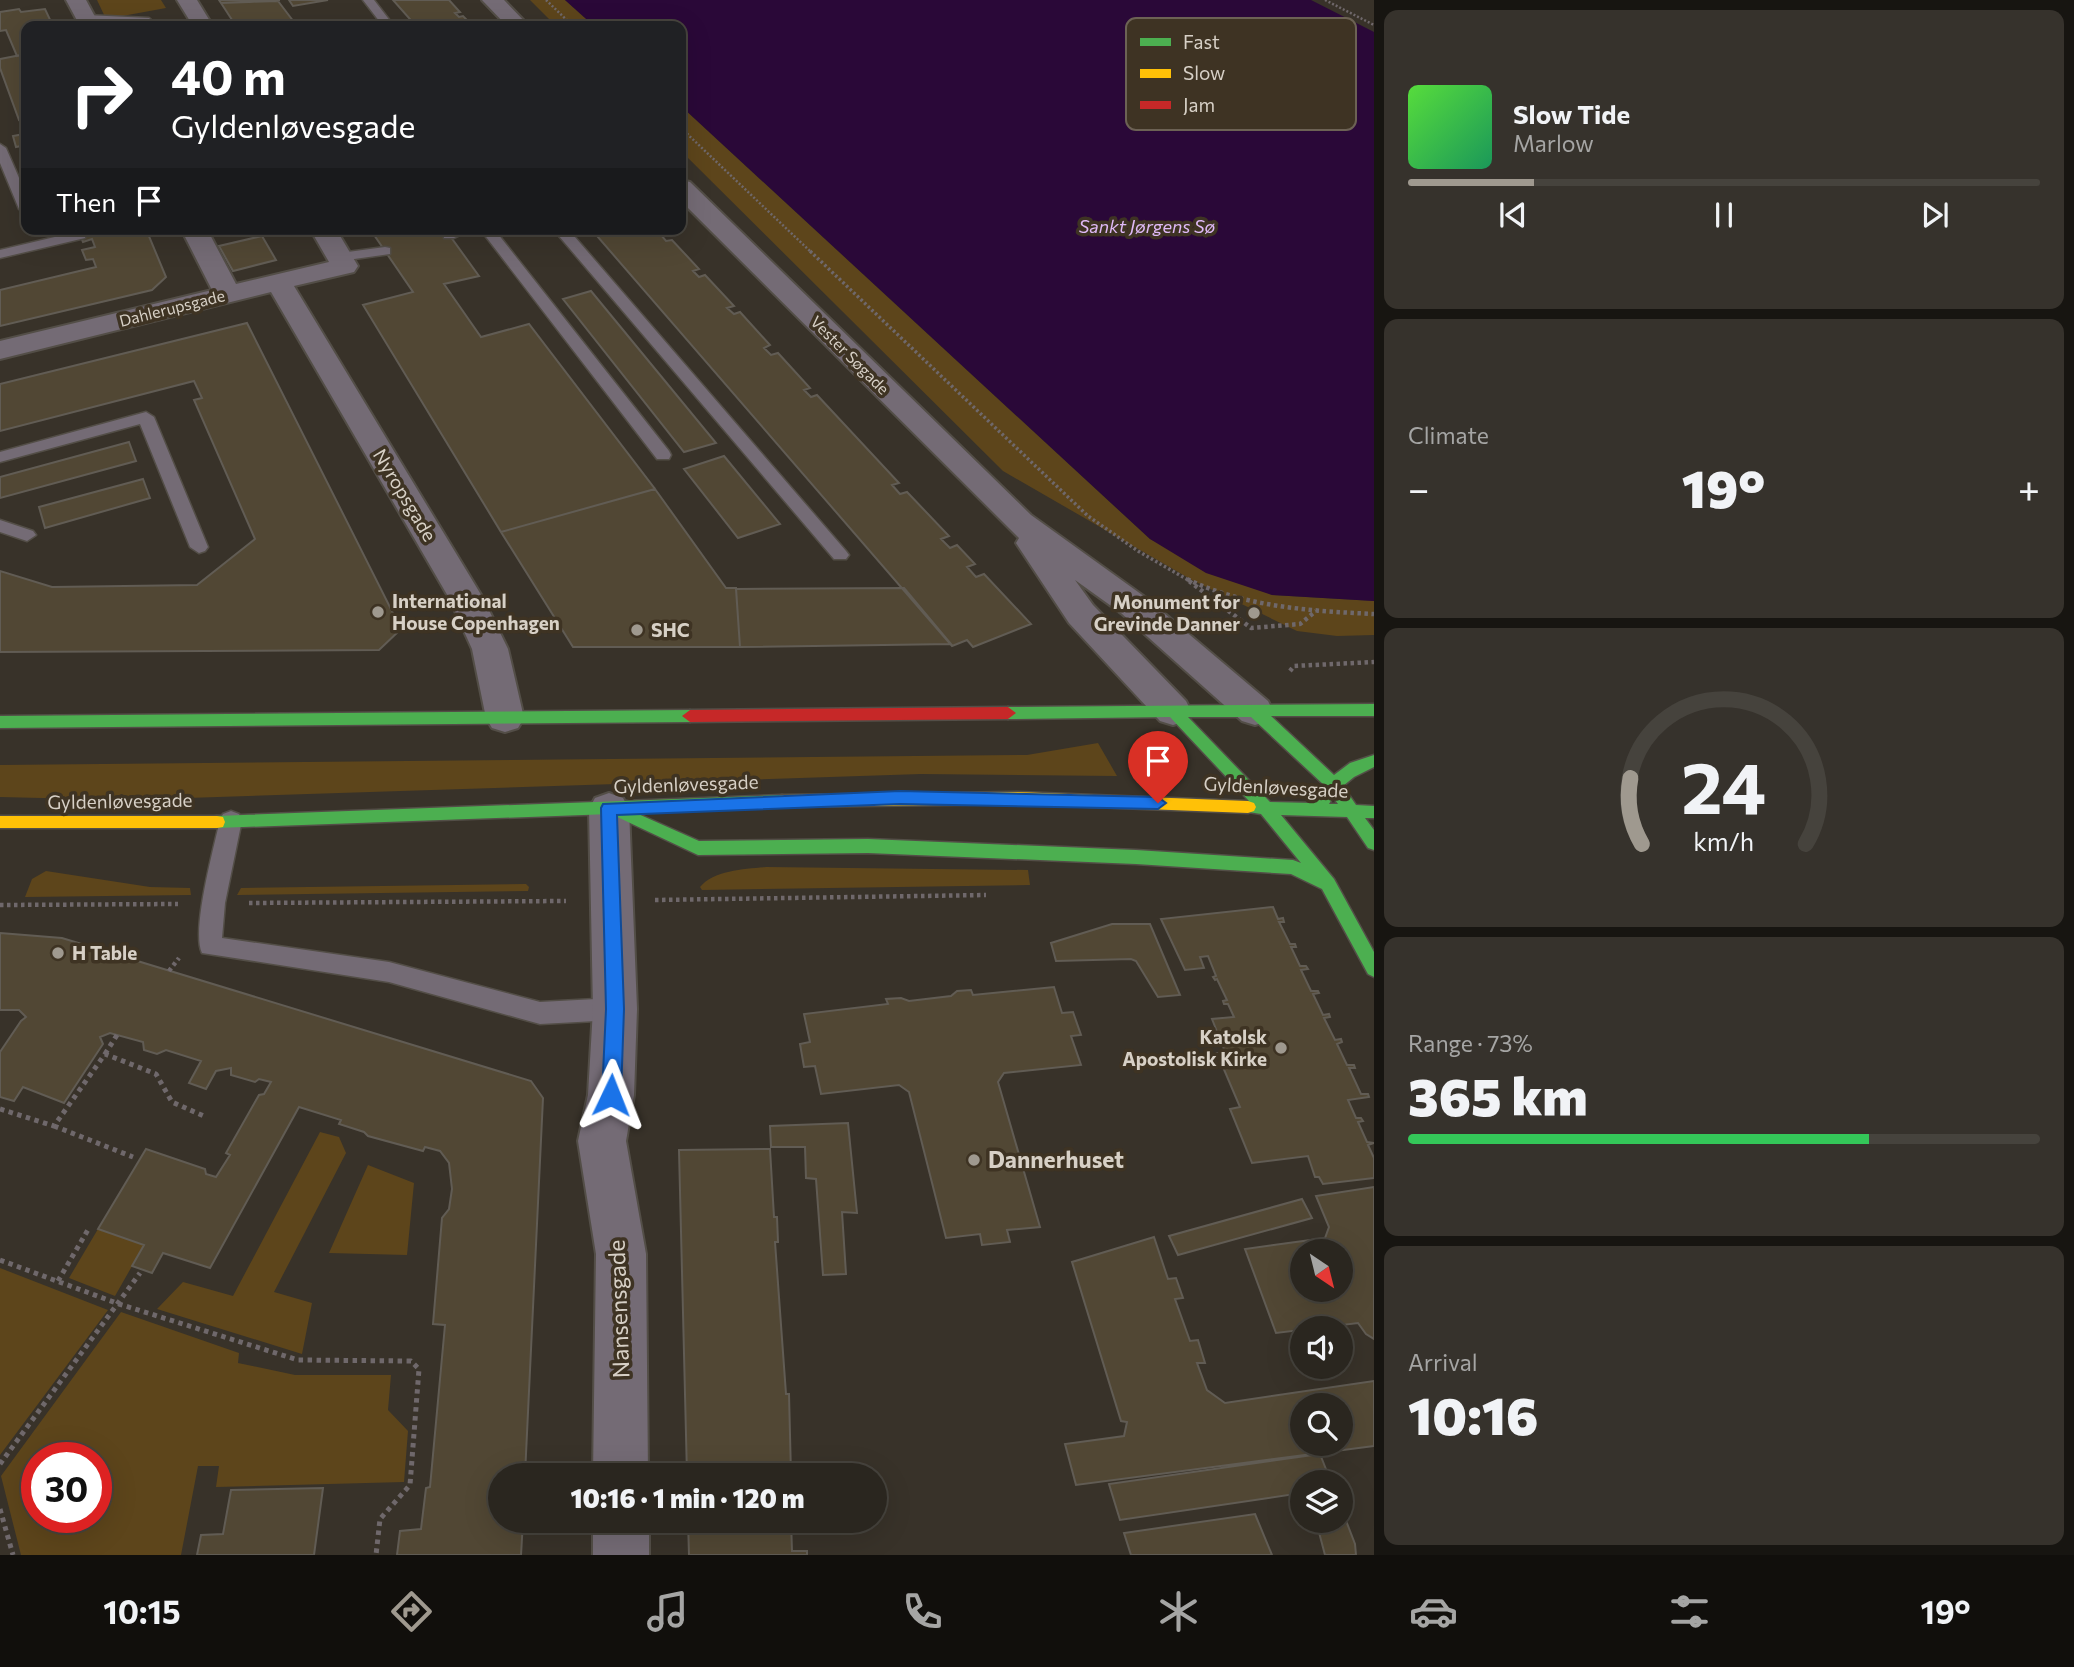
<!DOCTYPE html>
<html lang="en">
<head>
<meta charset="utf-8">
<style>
	:root { --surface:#2a261f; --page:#36322c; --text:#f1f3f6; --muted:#a5a5a4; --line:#46433d; --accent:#9f998f }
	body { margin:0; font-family:Commissioner,sans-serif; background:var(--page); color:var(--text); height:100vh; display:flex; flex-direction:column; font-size:26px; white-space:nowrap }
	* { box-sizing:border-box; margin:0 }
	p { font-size:23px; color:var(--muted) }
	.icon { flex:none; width:38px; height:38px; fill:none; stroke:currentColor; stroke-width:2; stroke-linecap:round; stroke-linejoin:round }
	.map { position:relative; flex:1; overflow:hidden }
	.side { display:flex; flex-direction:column; gap:10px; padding:10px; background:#171511; width:700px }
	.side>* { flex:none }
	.hud { position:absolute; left:21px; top:21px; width:665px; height:214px; border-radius:14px; box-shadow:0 7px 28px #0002,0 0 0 2px var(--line); background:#202124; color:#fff; overflow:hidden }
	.needle { width:46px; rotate:145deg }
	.controls { position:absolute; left:1290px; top:1239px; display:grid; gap:14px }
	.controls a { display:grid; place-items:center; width:63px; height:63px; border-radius:50%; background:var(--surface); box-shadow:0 7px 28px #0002,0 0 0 2px var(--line); font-size:35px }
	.speed { position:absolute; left:21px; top:1442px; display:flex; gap:14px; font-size:35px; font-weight:700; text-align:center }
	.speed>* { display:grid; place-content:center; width:91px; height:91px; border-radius:50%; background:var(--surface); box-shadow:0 7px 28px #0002,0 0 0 2px var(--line); line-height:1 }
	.speed .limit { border:10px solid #d22; background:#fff; color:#111 }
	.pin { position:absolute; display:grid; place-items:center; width:60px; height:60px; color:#fff; margin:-72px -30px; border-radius:50% 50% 50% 0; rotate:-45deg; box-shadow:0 0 7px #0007 }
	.pin .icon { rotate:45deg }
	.me { position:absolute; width:77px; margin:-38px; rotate:2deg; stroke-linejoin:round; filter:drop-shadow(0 0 5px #0008) }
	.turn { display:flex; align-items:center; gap:24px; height:147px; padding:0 35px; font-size:32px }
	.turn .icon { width:91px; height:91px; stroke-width:2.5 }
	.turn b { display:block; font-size:49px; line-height:60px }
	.then { display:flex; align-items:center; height:66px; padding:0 35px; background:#0003; gap:14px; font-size:26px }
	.big { font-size:52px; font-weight:800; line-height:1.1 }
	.side .tile { flex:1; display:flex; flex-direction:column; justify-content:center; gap:10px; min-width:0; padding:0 24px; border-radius:14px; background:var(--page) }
	.side .dial { align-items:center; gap:0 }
	.dial svg { height:182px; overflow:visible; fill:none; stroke:var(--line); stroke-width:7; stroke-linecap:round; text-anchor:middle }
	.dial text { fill:var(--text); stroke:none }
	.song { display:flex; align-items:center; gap:21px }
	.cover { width:84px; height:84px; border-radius:10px; background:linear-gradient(135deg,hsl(110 70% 55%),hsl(150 70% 35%)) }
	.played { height:7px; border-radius:4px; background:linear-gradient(90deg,var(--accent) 20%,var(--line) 20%) }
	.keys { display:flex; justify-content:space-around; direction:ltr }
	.heat { display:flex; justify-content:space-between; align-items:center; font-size:38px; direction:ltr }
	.charge { height:10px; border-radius:5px; background:linear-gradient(90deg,#34c759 73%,var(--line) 0) }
	.trip { position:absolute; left:488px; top:1463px; width:399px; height:70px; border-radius:35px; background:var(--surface); box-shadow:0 7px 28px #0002,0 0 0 2px var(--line); font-weight:800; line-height:70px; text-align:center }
	.tabs { display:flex; height:112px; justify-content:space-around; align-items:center; background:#110f0c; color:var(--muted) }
	.tabs .icon { width:49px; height:49px }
	.tabs .selected { color:var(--accent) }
	.tabs b { font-size:32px; color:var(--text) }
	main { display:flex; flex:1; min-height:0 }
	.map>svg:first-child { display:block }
	.green { fill:#5d451b; fill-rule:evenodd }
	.water { fill:#2a0838 }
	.building { fill:#514734; stroke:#615c54; stroke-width:2; fill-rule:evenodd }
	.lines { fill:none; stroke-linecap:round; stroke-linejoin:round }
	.lane-casing { stroke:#534e47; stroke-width:3 }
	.street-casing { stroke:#534e47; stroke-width:4 }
	.fast-casing { stroke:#534e47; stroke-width:3 }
	.slow-casing { stroke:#534e47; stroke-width:3 }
	.jam-casing { stroke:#534e47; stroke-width:3 }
	.path-far3 { stroke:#6f686b; stroke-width:2.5; stroke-dasharray:2 2; stroke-linecap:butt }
	.path-far2 { stroke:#6f686b; stroke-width:3.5; stroke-dasharray:2.5 2.5; stroke-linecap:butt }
	.path-far1 { stroke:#6f686b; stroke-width:4.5; stroke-dasharray:3.5 3.5; stroke-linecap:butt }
	.path { stroke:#6f686b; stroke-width:5; stroke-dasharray:4.5 4.5; stroke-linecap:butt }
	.lane { fill:#746b75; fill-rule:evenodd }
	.street { fill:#746b75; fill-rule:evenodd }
	.fast { fill:#4caf50; fill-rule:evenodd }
	.slow { fill:#ffc107; fill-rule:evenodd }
	.jam { fill:#c62828; fill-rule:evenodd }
	.route { fill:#1a73e8; stroke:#114b97; stroke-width:2 }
	.poi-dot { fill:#9f998f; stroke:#3e3323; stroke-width:2.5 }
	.labels { text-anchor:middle; stroke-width:7; stroke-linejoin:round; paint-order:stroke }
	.far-street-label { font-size:16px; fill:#d7d0c6; stroke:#3e3323 }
	.far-water-label { font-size:18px; font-style:italic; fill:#dfb9f6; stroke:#3e3323 }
	.street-label { font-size:19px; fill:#d7d0c6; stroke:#3e3323 }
	.poi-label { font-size:19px; font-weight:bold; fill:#d7d0c6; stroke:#3e3323; text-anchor:start }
	.near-poi-label { font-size:23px; font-weight:bold; fill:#d7d0c6; stroke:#3e3323; text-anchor:start }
	.near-street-label { font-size:23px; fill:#d7d0c6; stroke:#3e3323 }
	.key { fill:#3e3323; stroke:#6c6254; stroke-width:2 }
	.key-label { font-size:19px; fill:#d7d0c6 }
</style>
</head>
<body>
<main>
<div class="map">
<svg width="1374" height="1555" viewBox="0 0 1374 1555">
	<rect width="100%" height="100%" fill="#383229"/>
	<path class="green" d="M97,0H161L166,8L106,19Z
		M530,0H565L594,26H556Z
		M681,106L1150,539L1272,595L1374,601V635L1337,636L1297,631L1192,580L1003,471L681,151Z
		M1098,743L1117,776L921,774L126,800L0,797V765L1027,755Z
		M766,867L1028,870L1030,885L702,890L700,887C714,870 745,869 766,867Z
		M46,871L150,887L190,888L191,895L25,897L32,879Z
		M526,884L529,887L528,891L237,895L241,888Z
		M320,1132L339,1137L346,1153L274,1292L312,1303L302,1354L157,1309L183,1282L233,1296Z
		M368,1165L414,1183L407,1255L329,1253Z
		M98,1229L144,1245L115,1296L69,1278Z
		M0,1268L108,1310L0,1455Z
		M121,1312L239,1353L238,1363L295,1375H391L388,1410L408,1431L404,1482L216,1487L219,1466H198L181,1555H21L1,1476ZM37,1458H96V1517H37Z"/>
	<path class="water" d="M565,0H1311L1374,32V601L1272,595L1206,573L1150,539L681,106V26H594Z"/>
	<path class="building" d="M219,0H280L221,3Z
		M289,0H328L293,6Z
		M393,0H449L460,12L455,13L459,17L463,16L473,26H416Z
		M278,1L297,26H236L221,3Z
		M19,9L21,12L45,9L53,26H26V54L17,56L6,30L0,31V12Z
		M26,54V118L19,120L0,68V59Z
		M24,134L26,145L16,147L13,136Z
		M76,229H146L166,277L152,290L0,326V290L96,267L93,259L86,260L82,250L95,247L92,239L83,242L80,235L72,230Z
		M370,229H445L479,276L444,284L481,337L529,324L655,489L501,532L363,305L413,292Z
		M591,229H662L667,234L661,235L666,241L672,240L699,269L693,271L699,277L705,275L734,306L727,308L734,314L740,312L770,345L764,348L771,355L778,353L810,388L804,390L811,397L817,395L899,483L892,485L900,494L907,492L949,536L941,539L950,548L957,545L975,564L967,567L976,577L984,574L1031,624L973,647L967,640L952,646Z
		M262,236L276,260L233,271L219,246Z
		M591,291L716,443L684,452L563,299Z
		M247,323L401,629L379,650L0,652V571L52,587L197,585L255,539L194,400L202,398L194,381L0,431V384Z
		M129,442L136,461L0,498V477Z
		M724,456L780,524L738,538L684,469Z
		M143,479L150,498L45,528L39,507Z
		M655,489L726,588H736L740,647H573L501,532Z
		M904,588L951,644L740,647L736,589Z
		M1273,907L1278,919L1283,918L1284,922H1279L1290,944H1295L1296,947H1291L1300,966H1306L1308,969L1301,970L1311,991H1318L1319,993L1313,994L1323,1015L1329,1014L1330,1017L1324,1018L1335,1040L1341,1039L1342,1042L1337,1044L1347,1065H1354L1355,1068H1349L1361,1094H1368L1369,1097L1348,1100L1356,1118H1361L1363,1121L1358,1122L1367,1142L1374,1143L1368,1145L1374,1158V1178L1323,1184L1319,1177H1315L1308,1156L1252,1163L1230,1109L1240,1107L1217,1053L1225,1052L1212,1019L1234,1017L1228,1004H1224L1223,1001L1227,1000L1217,979L1215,980L1213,977L1216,976L1208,956L1200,957L1204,968L1185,970L1161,919Z
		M1112,924H1150L1180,995L1158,997L1136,961L1131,959L1056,961L1051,943Z
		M0,933L62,938L531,1081L543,1098L525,1475H500V1521H523L521,1555H397L400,1531L421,1529L426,1488L430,1487L445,1325L433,1324L442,1218L449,1209L452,1189L449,1163L440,1151L425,1147L423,1151L368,1136L364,1132L339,1124L341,1120L299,1107L210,1268L163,1253L152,1273L132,1266L144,1245L98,1229L146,1149L205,1169L206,1174L216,1177L230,1155L226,1153L259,1095L264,1094L271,1082L259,1079L255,1082L231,1075V1068L216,1071L206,1089L189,1083L201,1061L166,1050L157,1054L144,1050L143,1042L110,1033L100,1037L103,1044L64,1103L23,1087L14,1101L0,1097V1052L21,1021L26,1017L19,1010H0Z
		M1054,987L1062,1013L1073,1012L1081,1035L1071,1036L1081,1065L1004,1073L998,1082L1040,1227L1007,1230L1010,1242L982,1245L980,1234L946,1238L909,1092L899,1085L821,1094L815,1066L804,1067L800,1044L810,1042L804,1014L888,1004L886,999L901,998L909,1001L951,996L957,991L971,990L973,995Z
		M848,1123L857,1213L842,1212L846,1274L823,1275L816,1179L806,1178L805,1147H771L770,1126Z
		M770,1149L774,1217H777L778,1242H775L786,1394H789L791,1475H687L679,1150Z
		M1374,1187V1339L1366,1334L1358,1323L1276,1333L1245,1249L1325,1238L1329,1227L1316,1196ZM1302,1251H1340V1290H1302Z
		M1302,1199L1312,1218L1178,1255L1169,1236Z
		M1154,1237L1168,1279L1176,1278L1183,1298L1175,1299L1190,1341L1198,1340L1205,1363H1197L1207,1390L1225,1403L1374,1381V1446L1076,1485L1065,1444L1124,1436L1127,1422L1121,1421L1072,1262ZM1302,1405H1340V1444H1302Z
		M1320,1454L1331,1482H1302V1493L1120,1520L1109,1484Z
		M323,1488L314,1555H197L201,1535L223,1534L231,1490Z
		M1340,1505L1355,1544L1356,1555H1325L1316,1521H1340Z
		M1255,1514L1272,1555H1131L1124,1533Z
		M688,1521H791L792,1551H807V1555H689Z"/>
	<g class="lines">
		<defs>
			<path id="lane" d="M363,0H374L394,26H383Z
				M86,15L149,18L158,26L82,20V16Z
				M0,144L6,148L26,194V213L19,209L0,163Z
				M452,229H472L454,238H444V232Z
				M480,229H494L669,451L671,455L669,459H657Z
				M553,229H568L846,551L849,555L846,559H834Z
				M80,231L85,232V238L0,258V250Z
				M385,247L390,248V254L340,261L333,257L340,253Z
				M146,412L154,417L208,547L205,551L199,553L190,547L140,424L0,462V452Z
				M0,520L33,531L36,535L27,541L0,532Z
				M231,811L239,814L242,820L225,903L222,938L389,962L540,1002L615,998L623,1001L627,1009L623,1017L615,1020L540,1024L389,982L202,953C191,931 214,847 220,820L223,814Z"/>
			<path id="street" d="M66,0H86L100,26H80Z
				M177,0H197L213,26H193Z
				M482,0H504L529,26H507Z
				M681,180L690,182L1031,515L1145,597L1268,701L1273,711L1268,721L1255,725L1242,721L1121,613L1075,580L1093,605L1186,701L1191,711L1186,721L1173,725L1160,721L1069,623L1016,543L1019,538L681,201Z
				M181,229H207L236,284L329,262L310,229H336L358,266L354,272L294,286L483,598L508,649L524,718L518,728L505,732L492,728L486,718L472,649L449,598L271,292L0,359V341L212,290Z
				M609,793L623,798L629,809L637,1009L634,1095L626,1141L646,1254L648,1475H593L596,1254L578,1141L588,1095L593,1009L589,809L595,798Z
				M593,1521H649V1555H593Z"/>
			<path id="fast" d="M1374,704V716H1271L1334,775L1350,763L1374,755V767L1354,777L1343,786L1356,805L1374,806V818H1365L1374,830V850L1368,848L1347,817L1281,815L1334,879L1374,952V977L1368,974L1322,889L1291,874L1136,864L868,853L698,855L611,814L217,828L211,827L209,822L211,817L217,816L782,795L788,797L790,801L788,805L782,807L636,813L699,841L868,839L1136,850L1293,860L1301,863L1261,814L1242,811L1240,807L1242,803L1249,801L1170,717L1008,719L1000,713L1008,707ZM1188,717H1251L1324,785L1312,803L1270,802ZM1333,797L1338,804H1329Z
				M690,710L698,716L690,722L0,728V716Z"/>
			<path id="slow" d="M1017,792L1248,801L1254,803L1256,807L1254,811L1248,813L1017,804L782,807L776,805L774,801L776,797L782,795Z
				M0,816H217L223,817L225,822L223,827L217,828H0Z"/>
			<path id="jam" d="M1008,707L1016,713L1008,719L690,722L682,716L690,710Z"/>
		</defs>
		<use href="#lane" class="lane-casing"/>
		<use href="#street" class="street-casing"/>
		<use href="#fast" class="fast-casing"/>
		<use href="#slow" class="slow-casing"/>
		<use href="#jam" class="jam-casing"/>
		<path class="path-far3" d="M546,0L573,26
			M1325,0L1374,25
			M681,128L812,253"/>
		<path class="path-far2" d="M810,251L1088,516L1138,551L1190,581"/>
		<path class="path-far1" d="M1187,579C1245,607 1310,611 1374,614
			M1189,581L1251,628L1300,624L1316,611
			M1290,671L1294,666L1374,662
			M655,900L986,895
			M249,903L566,901
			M0,905L178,904
			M169,971L179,958"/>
		<path class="path" d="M105,1054L117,1035
			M0,1109L54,1126L105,1054L156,1074L172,1102L206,1117
			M54,1126L133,1157
			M0,1260L119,1304L298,1360L411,1361L419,1369L410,1485L380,1519L376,1555
			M58,1281L89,1228
			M0,1464L140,1273
			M0,1509L13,1555"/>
		<use href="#lane" class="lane"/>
		<use href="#street" class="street"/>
		<use href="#fast" class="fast"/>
		<use href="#slow" class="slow"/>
		<use href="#jam" class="jam"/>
	</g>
	<path class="route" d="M900,791L1158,797L1166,803L1158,809L900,804L617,815L624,1009L621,1095L618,1101L611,1104L604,1101L602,1095L606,1009L601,808L603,804Z"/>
	<g class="poi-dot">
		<circle cx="378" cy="612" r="7"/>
		<circle cx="1254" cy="613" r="7"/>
		<circle cx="637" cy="630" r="7"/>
		<circle cx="58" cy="953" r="7"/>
		<circle cx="1281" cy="1048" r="7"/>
		<circle cx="974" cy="1160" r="7"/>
	</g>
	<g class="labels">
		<g class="far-street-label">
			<text transform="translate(172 308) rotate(-14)" y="6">Dahlerupsgade</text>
			<text transform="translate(850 355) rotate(45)" y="6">Vester Søgade</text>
		</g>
		<g class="far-water-label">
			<text x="1147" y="233">Sankt Jørgens Sø</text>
		</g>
		<g class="street-label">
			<text transform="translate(405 495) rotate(59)" y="7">Nyropsgade</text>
			<text transform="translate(686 784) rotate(-2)" y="7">Gyldenløvesgade</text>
			<text transform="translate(1276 787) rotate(3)" y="7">Gyldenløvesgade</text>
			<text transform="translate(120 801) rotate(-1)" y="7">Gyldenløvesgade</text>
		</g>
		<g class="poi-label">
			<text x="392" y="608">International<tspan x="392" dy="22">House Copenhagen</tspan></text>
			<text x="1240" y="609" text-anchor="end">Monument for<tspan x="1240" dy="22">Grevinde Danner</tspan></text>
			<text x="651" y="637">SHC</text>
			<text x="72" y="960">H Table</text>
			<text x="1267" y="1044" text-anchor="end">Katolsk<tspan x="1267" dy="22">Apostolisk Kirke</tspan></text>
		</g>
		<g class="near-poi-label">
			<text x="988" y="1168">Dannerhuset</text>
		</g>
		<g class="near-street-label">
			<text transform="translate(619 1309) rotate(-92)" y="8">Nansensgade</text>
		</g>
	</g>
	<rect x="1126" y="18" width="230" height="112" rx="10" class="key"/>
	<rect x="1140" y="38" width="31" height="8" fill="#4caf50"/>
	<rect x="1140" y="69" width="31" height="9" fill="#ffc107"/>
	<rect x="1140" y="101" width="31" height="8" fill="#c62828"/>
	<g class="key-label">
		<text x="1183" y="49">Fast</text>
		<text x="1183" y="80">Slow</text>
		<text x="1183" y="112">Jam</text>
	</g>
</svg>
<div class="controls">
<a><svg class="needle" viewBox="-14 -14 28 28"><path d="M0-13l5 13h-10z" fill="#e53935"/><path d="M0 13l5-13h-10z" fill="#a5a5a4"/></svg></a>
<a><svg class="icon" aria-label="sound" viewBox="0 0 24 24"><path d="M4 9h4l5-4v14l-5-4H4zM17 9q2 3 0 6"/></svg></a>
<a><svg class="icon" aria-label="search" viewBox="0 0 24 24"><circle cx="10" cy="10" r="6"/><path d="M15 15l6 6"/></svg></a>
<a><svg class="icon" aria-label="layers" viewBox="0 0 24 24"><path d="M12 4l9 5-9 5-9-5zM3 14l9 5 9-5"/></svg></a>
</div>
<div class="speed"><div class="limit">30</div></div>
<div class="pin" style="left:1158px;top:803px;background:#d93025"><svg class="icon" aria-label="arrive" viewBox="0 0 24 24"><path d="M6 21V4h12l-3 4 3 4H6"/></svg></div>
<svg class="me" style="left:611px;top:1095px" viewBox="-20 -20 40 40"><path d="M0-17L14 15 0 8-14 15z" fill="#1a73e8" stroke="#fff" stroke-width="4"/></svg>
<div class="trip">10:16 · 1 min · 120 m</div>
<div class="hud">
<div class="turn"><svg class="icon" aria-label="right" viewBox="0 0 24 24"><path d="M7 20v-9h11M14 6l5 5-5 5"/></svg><div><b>40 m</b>Gyldenløvesgade</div></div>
<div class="then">Then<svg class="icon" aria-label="arrive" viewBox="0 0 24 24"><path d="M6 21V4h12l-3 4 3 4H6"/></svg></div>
</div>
</div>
<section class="side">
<div class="tile">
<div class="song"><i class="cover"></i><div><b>Slow Tide</b><p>Marlow</p></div></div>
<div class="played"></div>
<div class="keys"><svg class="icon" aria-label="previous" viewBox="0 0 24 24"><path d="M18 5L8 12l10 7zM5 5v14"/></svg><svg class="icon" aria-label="pause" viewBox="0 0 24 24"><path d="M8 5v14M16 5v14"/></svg><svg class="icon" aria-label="next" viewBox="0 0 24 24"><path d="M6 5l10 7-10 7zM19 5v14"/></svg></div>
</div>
<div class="tile"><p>Climate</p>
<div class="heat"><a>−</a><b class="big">19°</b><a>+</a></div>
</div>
<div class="tile dial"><svg viewBox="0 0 100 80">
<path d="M14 69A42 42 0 1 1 86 69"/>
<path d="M14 69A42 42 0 0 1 9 40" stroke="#9f998f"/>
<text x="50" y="56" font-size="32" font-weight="700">24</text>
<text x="50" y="72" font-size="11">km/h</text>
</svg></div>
<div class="tile"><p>Range · 73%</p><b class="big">365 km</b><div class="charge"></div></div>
<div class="tile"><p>Arrival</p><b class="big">10:16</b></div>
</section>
</main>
<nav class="tabs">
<b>10:15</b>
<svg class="icon selected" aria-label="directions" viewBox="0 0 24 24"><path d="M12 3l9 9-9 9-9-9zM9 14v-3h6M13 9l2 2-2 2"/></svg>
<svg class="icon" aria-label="music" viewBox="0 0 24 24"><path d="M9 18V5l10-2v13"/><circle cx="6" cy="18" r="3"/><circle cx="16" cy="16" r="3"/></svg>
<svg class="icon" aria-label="phone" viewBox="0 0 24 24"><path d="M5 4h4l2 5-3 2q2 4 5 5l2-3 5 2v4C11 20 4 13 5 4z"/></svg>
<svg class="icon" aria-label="climate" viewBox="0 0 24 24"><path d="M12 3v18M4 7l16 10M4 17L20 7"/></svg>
<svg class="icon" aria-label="car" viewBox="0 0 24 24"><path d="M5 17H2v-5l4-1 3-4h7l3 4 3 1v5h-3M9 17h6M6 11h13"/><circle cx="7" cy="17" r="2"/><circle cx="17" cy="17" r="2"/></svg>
<svg class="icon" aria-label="filters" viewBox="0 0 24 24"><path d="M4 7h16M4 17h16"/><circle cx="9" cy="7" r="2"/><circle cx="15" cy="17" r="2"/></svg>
<b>19°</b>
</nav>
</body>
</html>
